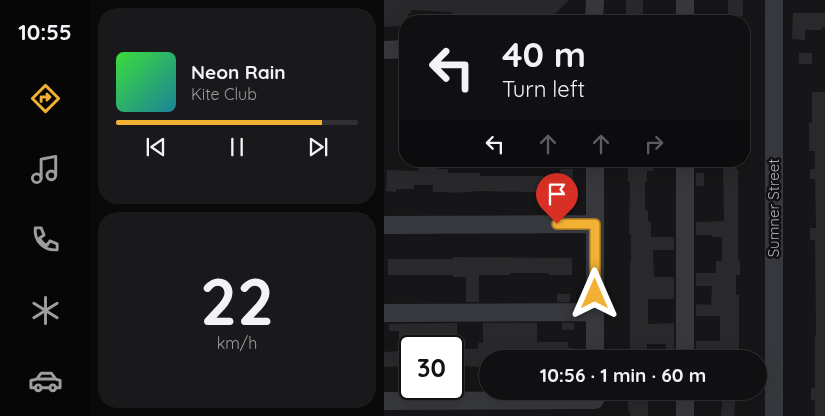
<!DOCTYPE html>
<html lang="en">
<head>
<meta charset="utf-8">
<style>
	:root { --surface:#101012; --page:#19191b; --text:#f1f3f6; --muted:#9c9d9f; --line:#303032; --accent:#f2b134 }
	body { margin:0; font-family:Quicksand,sans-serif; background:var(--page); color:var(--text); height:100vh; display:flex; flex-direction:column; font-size:19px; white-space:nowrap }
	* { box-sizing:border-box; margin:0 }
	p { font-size:16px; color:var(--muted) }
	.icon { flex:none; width:28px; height:28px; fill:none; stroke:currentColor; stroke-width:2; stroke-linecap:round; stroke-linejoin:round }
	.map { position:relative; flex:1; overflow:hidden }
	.sheet { display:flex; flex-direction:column; gap:8px; padding:8px; background:#09090a; width:294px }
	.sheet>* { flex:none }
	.top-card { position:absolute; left:15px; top:15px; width:351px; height:152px; border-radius:20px; box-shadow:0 5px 20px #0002,0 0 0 1px var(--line); background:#101012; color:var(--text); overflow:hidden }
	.speed { position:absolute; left:15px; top:335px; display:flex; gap:10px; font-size:25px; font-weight:700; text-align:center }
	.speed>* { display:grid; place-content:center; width:65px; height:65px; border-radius:50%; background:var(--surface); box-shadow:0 5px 20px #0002,0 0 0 1px var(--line); line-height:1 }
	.speed .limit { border:2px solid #111; border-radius:8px; background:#fff; color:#111 }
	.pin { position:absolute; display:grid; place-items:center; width:42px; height:42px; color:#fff; margin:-51px -21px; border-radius:50% 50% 50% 0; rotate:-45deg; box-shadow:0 0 5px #0007 }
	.pin .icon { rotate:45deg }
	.me { position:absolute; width:55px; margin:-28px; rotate:0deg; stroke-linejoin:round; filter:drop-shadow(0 0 4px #0008) }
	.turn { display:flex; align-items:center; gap:18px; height:105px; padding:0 20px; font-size:22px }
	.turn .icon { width:65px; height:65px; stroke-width:2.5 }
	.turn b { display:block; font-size:35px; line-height:42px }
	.lanes { display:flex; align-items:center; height:48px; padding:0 20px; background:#0003; justify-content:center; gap:25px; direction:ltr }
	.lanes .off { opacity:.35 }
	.sheet .widget { flex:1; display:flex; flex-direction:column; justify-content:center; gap:8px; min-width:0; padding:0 18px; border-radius:20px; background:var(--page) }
	.sheet .dial { align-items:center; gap:0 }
	.dial b { font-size:65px; line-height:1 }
	.song { display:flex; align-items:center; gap:15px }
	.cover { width:60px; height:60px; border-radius:8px; background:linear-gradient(135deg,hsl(120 70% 55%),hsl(190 70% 35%)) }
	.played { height:5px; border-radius:2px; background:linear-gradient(90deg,var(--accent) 85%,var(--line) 85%) }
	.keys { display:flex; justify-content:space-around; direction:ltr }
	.trip { position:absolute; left:95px; top:350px; width:288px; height:50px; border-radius:25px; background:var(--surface); box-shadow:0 5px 20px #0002,0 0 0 1px var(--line); font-weight:700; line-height:50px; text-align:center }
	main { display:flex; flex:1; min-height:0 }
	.dock { display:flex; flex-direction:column; width:90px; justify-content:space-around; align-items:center; background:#060607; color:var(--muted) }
	.dock .icon { width:35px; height:35px }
	.dock .current { color:var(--accent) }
	.dock b { font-size:22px; color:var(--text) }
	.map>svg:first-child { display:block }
	.building { fill:#29292c }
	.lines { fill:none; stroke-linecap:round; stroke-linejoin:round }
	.minor { stroke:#37383d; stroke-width:18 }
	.route-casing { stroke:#9d7322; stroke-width:12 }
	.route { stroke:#f2b134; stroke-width:9 }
	.labels { text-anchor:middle; stroke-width:5; stroke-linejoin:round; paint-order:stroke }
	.street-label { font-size:15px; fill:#a8adb8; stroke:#111113 }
</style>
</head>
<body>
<main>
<nav class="dock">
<b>10:55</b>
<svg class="icon current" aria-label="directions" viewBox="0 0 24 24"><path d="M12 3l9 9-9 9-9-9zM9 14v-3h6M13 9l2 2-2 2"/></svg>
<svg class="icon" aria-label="music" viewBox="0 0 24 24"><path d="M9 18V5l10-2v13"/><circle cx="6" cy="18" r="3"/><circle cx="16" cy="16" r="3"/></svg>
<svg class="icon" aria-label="phone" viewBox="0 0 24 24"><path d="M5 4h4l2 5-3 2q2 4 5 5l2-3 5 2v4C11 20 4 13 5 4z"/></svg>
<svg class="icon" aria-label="climate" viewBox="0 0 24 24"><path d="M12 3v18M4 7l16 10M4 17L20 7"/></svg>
<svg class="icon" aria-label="car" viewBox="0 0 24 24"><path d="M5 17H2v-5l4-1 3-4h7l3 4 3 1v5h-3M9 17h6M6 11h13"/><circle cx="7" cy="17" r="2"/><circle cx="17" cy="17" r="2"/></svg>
</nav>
<section class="sheet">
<div class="widget">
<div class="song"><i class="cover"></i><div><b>Neon Rain</b><p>Kite Club</p></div></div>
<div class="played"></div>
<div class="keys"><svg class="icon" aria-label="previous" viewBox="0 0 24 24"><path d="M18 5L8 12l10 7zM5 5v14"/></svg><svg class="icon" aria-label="pause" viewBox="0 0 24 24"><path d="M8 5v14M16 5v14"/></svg><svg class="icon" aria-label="next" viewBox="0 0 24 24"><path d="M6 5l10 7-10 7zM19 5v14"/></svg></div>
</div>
<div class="widget dial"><b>22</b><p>km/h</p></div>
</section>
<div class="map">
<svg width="442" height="416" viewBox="0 0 442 416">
	<rect width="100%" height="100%" fill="#161618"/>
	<path class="building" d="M0,0H185L164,21H71L68,12L27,10V13H25L22,20L19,24L14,26L0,27Z
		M242,0H259V20H242Z
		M344,0H359V16H354V21H344Z
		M409,13H442V27H438V30H421V40L408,39Z
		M415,53H428V64H415Z
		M428,92H442V416H431V400H427V388H431V335H432L431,240H426V228H432L431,179H426V169H431V151H425V123H428Z
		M269,161V171H263V182H261V210H264V222H267V237H290V250H269L270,277H290V299H264V324L290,323V353H282V344H263V359H246V262H247V234H245L246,182H244V162Z
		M339,162H352V169H354V261H356V275H352V295H355V350L312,351V341H336V316H312V304L327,305L328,286H312V273H332V261H338V237H328V235H312V222L340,221Z
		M34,163H54V169H64V173H96V176H169L176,175V169H189V193L96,191L66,193V192H49V185H30V189H12V192L2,191L3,170L34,171Z
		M312,173H320V186H312Z
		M69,257L188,258V275H165V273H126V275H95V302H82V277H69V275H4V259H69Z
		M173,294H186V302H173Z
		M73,323V346H26V366L0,367V352L15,351V331H5V324Z
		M99,323H153V342H184V348H189V359H104V367L69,366V349H94V343H99Z
		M178,323H190V330H178Z
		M244,391H264V416H246V411H244Z
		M352,392L350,416H337L339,393Z"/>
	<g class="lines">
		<path class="minor" d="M301,0V21
			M210,21L211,0
			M0,50L21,49
			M211,161V359
			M301,161V359
			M0,225L211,224
			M0,313L211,312
			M301,391V416
			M0,401L211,400
			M390,416V0"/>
	</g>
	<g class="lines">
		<defs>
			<path id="route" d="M173,224H211V294"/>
		</defs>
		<use href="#route" class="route-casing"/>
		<use href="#route" class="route"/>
	</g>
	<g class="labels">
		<g class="street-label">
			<text transform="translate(390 208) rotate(-90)" y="5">Sumner Street</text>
		</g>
	</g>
</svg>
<div class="speed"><div class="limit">30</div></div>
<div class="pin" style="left:173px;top:224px;background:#d93025"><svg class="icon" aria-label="arrive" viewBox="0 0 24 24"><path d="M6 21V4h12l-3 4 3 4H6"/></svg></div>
<svg class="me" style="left:211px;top:294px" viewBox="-20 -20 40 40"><path d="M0-17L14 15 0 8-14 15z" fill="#f2b134" stroke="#fff" stroke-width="4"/></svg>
<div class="trip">10:56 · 1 min · 60 m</div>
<div class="top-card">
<div class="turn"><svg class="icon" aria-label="left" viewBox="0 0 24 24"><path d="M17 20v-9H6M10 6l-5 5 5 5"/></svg><div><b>40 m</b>Turn left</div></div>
<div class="lanes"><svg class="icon" aria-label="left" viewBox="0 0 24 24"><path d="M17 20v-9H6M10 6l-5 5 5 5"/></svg><svg class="icon off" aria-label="ahead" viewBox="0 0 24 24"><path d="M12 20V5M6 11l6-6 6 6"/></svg><svg class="icon off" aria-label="ahead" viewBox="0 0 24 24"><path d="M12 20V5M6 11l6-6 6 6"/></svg><svg class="icon off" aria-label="right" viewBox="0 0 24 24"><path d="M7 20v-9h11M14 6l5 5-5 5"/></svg></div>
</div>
</div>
</main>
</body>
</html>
